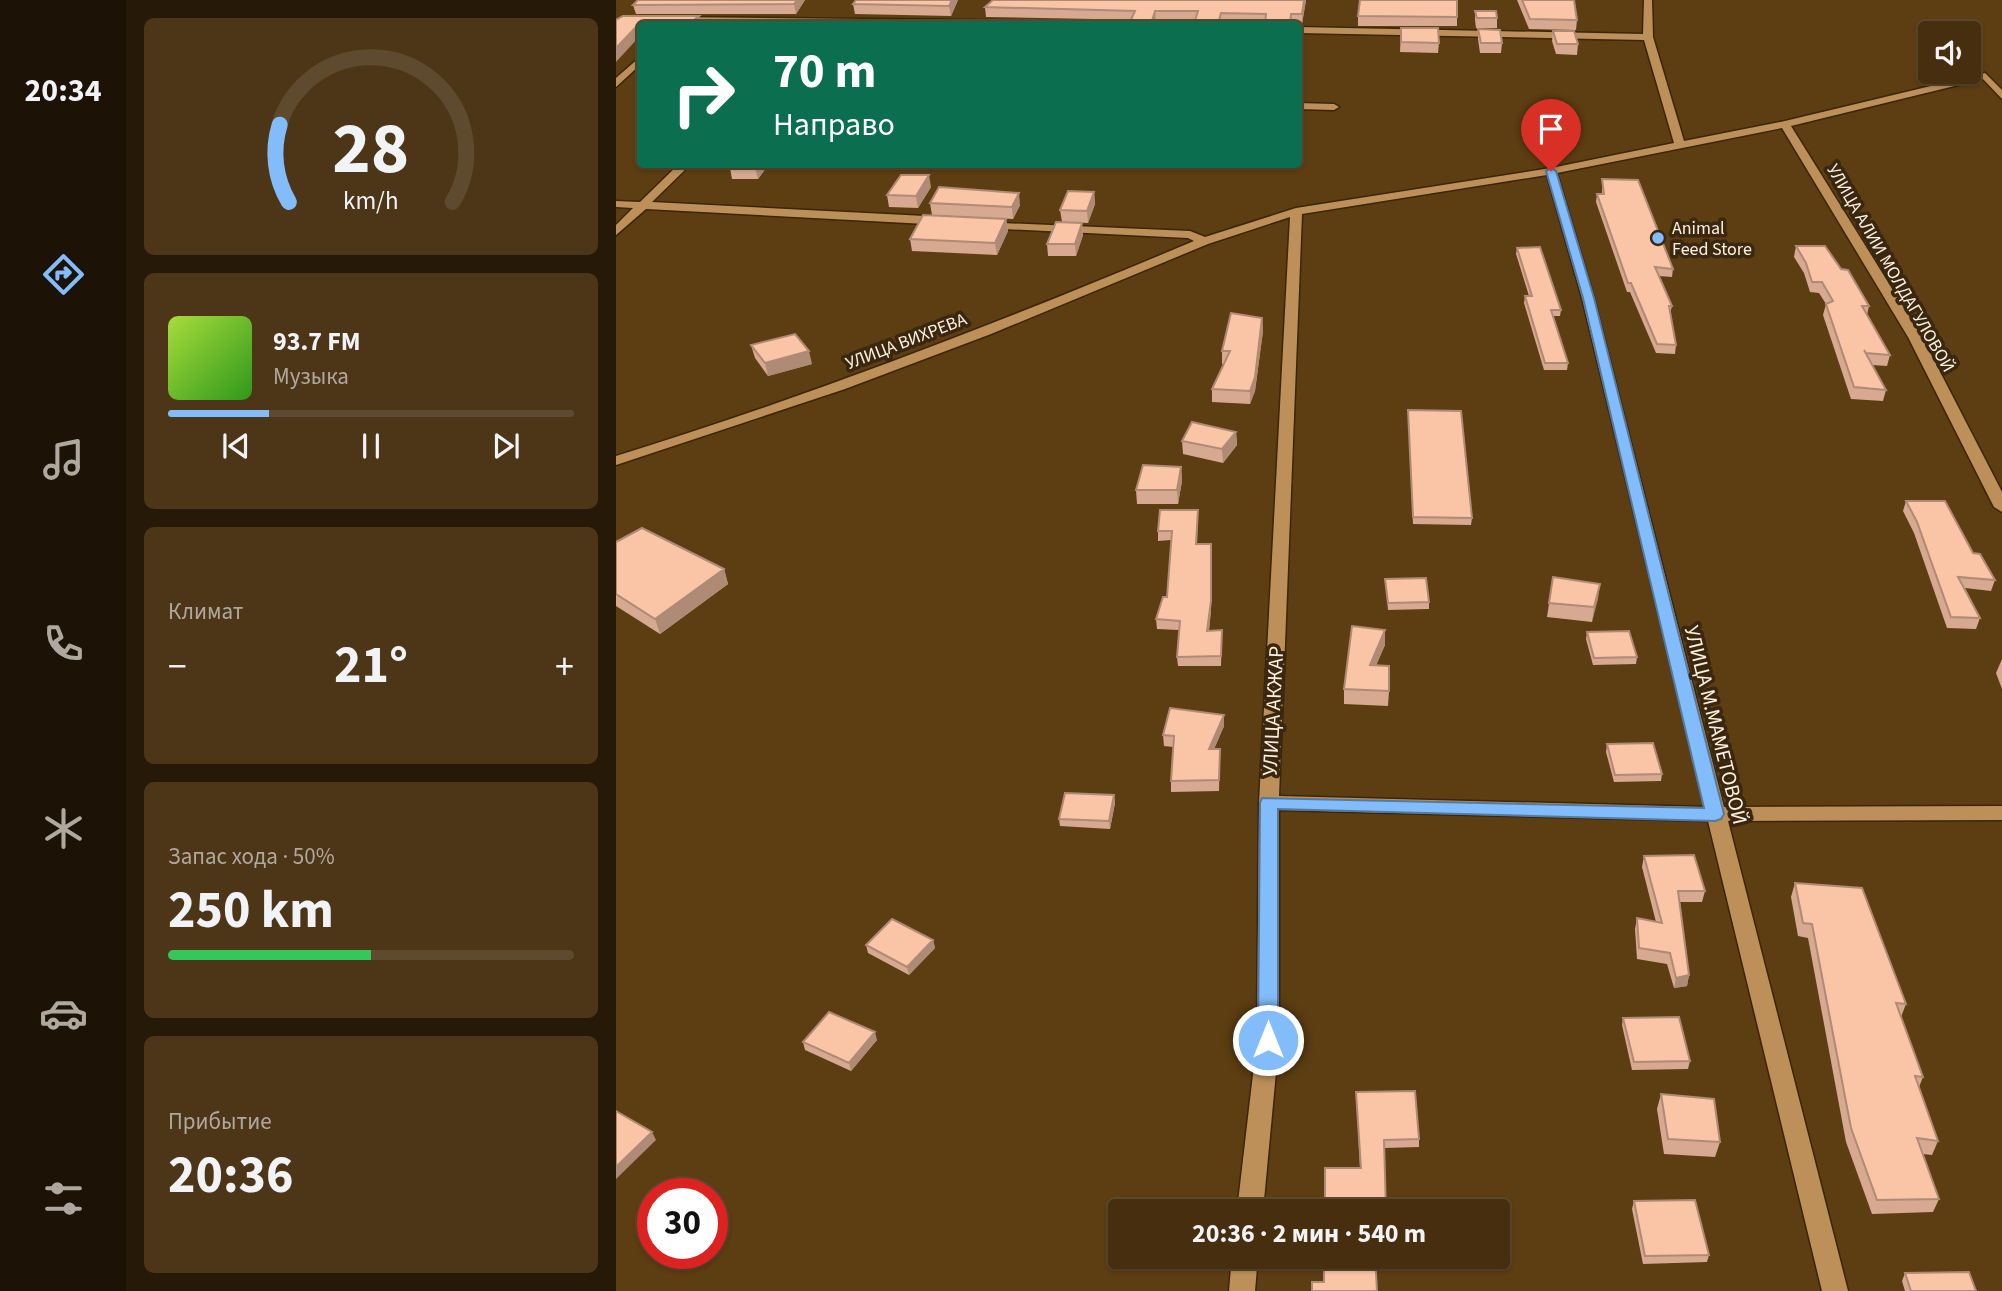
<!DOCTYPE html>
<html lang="ru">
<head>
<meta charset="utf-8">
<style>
	:root { --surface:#462e0e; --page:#4d3617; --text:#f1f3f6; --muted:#b0a89e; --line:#5e4a2e; --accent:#82bcfa }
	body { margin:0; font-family:"Source Sans 3",sans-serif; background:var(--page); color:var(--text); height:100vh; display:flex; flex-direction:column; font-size:26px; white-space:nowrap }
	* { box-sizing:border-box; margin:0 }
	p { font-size:23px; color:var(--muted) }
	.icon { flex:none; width:38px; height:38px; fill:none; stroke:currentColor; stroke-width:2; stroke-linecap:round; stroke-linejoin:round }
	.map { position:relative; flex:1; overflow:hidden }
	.details { display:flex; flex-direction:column; gap:18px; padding:18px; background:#261908; width:490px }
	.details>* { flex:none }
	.hud { position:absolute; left:21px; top:21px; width:665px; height:147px; border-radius:7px; box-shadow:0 2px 5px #0004,0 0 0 2px var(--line); background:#0b6e4f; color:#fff; overflow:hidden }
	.buttons { position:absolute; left:1302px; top:21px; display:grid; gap:14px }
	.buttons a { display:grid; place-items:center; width:63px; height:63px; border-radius:7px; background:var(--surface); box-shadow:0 2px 5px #0004,0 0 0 2px var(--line); font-size:35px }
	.speed { position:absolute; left:21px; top:1178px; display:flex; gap:14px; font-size:35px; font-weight:700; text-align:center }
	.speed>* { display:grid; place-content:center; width:91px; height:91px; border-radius:50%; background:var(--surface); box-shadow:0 2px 5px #0004,0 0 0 2px var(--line); line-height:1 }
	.speed .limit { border:10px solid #d22; background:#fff; color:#111 }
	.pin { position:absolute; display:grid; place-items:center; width:60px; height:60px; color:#fff; margin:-72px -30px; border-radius:50% 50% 50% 0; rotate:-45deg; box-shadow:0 0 7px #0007 }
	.pin .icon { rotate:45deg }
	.me { position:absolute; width:77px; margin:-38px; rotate:0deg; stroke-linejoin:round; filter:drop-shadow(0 0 5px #0008) }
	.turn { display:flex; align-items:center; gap:24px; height:147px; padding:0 21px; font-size:32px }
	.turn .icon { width:91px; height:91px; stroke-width:2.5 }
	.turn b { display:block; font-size:49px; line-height:60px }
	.big { font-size:52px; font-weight:700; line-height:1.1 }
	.details .widget { flex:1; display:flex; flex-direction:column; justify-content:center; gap:10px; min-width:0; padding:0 24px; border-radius:10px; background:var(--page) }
	.details .dial { align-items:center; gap:0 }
	.dial svg { height:182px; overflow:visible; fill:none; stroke:var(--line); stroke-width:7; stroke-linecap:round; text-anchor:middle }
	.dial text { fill:var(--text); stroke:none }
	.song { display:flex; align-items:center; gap:21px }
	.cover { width:84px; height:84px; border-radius:10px; background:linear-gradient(135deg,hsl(80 70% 55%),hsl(110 70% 35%)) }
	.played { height:7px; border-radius:4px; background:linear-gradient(90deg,var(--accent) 25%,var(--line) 25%) }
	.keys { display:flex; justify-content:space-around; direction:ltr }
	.heat { display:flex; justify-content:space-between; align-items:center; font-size:38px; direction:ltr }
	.charge { height:10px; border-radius:5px; background:linear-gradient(90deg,#34c759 50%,var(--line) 0) }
	.trip { position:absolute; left:492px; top:1199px; width:402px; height:70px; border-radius:7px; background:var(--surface); box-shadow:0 2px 5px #0004,0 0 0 2px var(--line); font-weight:700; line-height:70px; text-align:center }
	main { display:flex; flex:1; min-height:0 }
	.tabs { display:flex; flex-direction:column; width:126px; justify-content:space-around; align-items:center; background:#1c1206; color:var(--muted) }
	.tabs .icon { width:49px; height:49px }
	.tabs .selected { color:var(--accent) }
	.tabs b { font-size:32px; color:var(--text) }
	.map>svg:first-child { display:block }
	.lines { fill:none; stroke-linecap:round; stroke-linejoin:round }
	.minor-casing { stroke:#3c2608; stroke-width:3 }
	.minor { fill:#bd9059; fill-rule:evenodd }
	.wall { fill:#d7a990 }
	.shaded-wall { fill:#af8a75 }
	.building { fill:#fac5a7; stroke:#af8a75; stroke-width:2 }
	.route { fill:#82bcfa; stroke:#547aa2; stroke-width:2 }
	.poi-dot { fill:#82bcfa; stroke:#392710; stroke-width:2.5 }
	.labels { text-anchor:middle; stroke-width:7; stroke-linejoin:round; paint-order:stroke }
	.far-poi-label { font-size:18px; fill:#fff0df; stroke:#392710; text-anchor:start }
	.far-street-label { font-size:18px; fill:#fff0df; stroke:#392710 }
	.street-label { font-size:21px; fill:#fff0df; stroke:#392710 }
</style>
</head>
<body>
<main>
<nav class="tabs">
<b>20:34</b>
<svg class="icon selected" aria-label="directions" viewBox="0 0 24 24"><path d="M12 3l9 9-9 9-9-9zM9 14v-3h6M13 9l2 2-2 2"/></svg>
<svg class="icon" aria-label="music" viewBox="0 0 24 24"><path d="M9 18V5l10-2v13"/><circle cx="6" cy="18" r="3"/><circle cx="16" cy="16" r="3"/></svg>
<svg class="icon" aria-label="phone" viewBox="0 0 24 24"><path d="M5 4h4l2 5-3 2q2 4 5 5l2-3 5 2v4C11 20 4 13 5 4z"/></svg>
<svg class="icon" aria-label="climate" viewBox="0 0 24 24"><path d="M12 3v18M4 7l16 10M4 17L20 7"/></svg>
<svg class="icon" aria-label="car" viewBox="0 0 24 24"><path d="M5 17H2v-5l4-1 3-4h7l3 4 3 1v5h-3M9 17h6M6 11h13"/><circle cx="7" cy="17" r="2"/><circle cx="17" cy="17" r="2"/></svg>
<svg class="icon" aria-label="filters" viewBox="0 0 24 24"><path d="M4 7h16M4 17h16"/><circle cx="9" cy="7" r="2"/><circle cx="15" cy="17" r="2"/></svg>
</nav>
<section class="details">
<div class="widget dial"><svg viewBox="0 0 100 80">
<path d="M14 69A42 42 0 1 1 86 69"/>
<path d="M14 69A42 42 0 0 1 10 35" stroke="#82bcfa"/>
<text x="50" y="56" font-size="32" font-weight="700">28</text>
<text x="50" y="72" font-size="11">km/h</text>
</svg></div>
<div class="widget">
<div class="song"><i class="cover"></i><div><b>93.7 FM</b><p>Музыка</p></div></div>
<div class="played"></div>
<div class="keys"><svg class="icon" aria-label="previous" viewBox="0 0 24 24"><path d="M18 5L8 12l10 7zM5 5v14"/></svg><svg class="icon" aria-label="pause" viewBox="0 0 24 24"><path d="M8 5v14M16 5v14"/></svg><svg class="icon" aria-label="next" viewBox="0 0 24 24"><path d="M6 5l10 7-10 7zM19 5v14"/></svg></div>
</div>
<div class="widget"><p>Климат</p>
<div class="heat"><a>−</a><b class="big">21°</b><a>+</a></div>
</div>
<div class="widget"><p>Запас хода · 50%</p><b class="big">250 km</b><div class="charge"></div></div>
<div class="widget"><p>Прибытие</p><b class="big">20:36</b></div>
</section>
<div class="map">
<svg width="1386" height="1291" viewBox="0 0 1386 1291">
	<rect width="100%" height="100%" fill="#5d3d12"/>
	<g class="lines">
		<defs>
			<path id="minor" d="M1028,0H1036L1037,37L1068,141L1169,121L1369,73L1386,90V99L1367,79L1175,126L1306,337L1386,492V512L1378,507L1292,337L1166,128L941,173L978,298L1108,807L1386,806V820L1112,821L1232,1291H1206L1092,821L663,810V1040L647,1211H621L641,1040L643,803L674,217L592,244L375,334L229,389L0,465V456C197,395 388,321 578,241L572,238L367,228L361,224L363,222L574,231L589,237L680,208L935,168L1058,143L1028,40L682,33V27L1027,34ZM931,175L966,298L1089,807L663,796L686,214Z
				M59,17L451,21L455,24L62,22L59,21Z
				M24,57V65L0,87V78Z
				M682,103L718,104L723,107L718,110L682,109Z
				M63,164H75L36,202L329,217L335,221L329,225L30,209L0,235V225L17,208L0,207V201L24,202Z
				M616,1256H642L639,1291H613Z"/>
		</defs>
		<use href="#minor" class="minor-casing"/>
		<use href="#minor" class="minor"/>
	</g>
	<path class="wall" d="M189,0L180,14H20L17,5Z
		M342,0L335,16L239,14L237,4Z
		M377,0H690L686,24H649L579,21L370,17L369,7Z
		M901,0H958L961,20L960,30L913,29Z
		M859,11L881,18V28H860L859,20Z
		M742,16L841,17V26H742Z
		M0,20L24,24V37H23Z
		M785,28L823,43L822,53L784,52Z
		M862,29L886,43L885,53H864L862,39Z
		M937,31L962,44L961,55L940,54L936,41Z
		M153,164L142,179H116L114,168Z
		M986,179L1057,269L1056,277L1043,276L1056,306L1054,314L1060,345L1059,354L1040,353L1014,292H1011L980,202L981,194H986Z
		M315,187L302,208L273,207L271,195Z
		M478,192L479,204L472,223L446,222L444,210Z
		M314,203L404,205L397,219L316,215Z
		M390,219L392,231L381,255L296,251L294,239Z
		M466,223L467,235L460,256H432L431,244Z
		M1180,246L1225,269L1253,306L1251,315L1274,355L1271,366L1256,365L1270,390L1267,401L1235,399L1207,315L1210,304L1203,293L1194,292L1188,273L1178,257Z
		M901,248L945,310L944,316H937L952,363L951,370H928L908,303L909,296H913L900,254Z
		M646,318L647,331L639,391L634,404L596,402V389L608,364H606V351Z
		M135,345L196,364L152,376L139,358Z
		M792,410L856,518L855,525L797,524Z
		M620,432L621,445L607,463L567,454L566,441Z
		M565,467L566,481L562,504H521L520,490Z
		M1290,501L1357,553L1379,580L1375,591L1349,588L1364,618L1360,629L1331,628L1298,533L1287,511Z
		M582,510L581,544L595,610L593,631L606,630L605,666H562L561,657L563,630L541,629L540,619L551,597L555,540L542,541V531Z
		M0,542L108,569L112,584L44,634L0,606Z
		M937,577L984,584L976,622L931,617Z
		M769,579L813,602V609L772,610Z
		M769,630V645L760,665L773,691L772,706L728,704V689Z
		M971,632L1021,657L1020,664L977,665L970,639Z
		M1386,659V689L1380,673Z
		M608,726L598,749H604L603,791L555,792V781L557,747L548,746L547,735Z
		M991,744L1046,774L1045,781L998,782L990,752Z
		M498,795L499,803L494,829L444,826L443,819Z
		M1028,856L1089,891L1086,902H1064L1073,975L1071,986L1058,988L1051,964L1021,959L1019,929L1021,918L1040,922L1026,867Z
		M1179,883L1290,1004L1285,1017L1307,1077L1303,1087L1322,1141L1316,1155L1307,1154L1323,1199L1317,1212L1256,1214L1230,1142L1192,938L1182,936L1175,897Z
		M317,940L319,948L293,975L252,953L250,945Z
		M1007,1018L1074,1061L1072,1069L1016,1070L1006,1025Z
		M261,1040L235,1071L189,1050L187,1042Z
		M740,1092L803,1139V1147L768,1148L744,1168Z
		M1045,1094L1104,1142L1099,1157L1048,1154L1041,1109Z
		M1018,1201L1093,1255L1091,1262L1027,1264L1016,1209Z
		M1289,1273L1360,1291H1289L1286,1281Z"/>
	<path class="shaded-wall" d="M181,0H189L180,14L178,4Z
		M336,0H342L335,16L333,6Z
		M688,0H690L686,24V14Z
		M539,11L540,21L538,24H535Z
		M83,16L85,24H72Z
		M20,27L23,37L0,62V48Z
		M142,164H153L142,179L139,168Z
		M313,175L315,187L302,208L300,196Z
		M478,192L479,204L472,223L471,211Z
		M403,193L404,205L397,219L396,207Z
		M390,219L392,231L381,255L379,243Z
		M466,223L467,235L460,256L459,244Z
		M646,318L647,331L639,391L634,404V391Z
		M193,351L196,364L152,376L149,363Z
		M620,432L621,445L607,463L606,449Z
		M565,467L566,481L562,504L561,490Z
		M595,553V610L592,640L591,631Z
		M108,569L112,584L44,634L39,619Z
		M984,584L982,599L976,622L978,607Z
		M769,630V645L754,680V665Z
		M608,715V726L593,761V749Z
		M498,795L499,803L494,829L493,821Z
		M317,940L319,948L293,975L291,967Z
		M1073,975L1071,986L1058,988L1060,978Z
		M259,1032L261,1040L235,1071L233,1063Z
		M36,1132L40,1140L0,1179V1167Z"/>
	<path class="building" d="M22,0H181L178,4L17,5Z
		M240,0H336L333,6L237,4Z
		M377,0H688L686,14H675L674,24H649L650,14L605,13L602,24H578L582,11H539L535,24H513L519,11L369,7Z
		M744,0H841V17L742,16Z
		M906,0H958L961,20L914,19Z
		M859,11H880L881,18H861Z
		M7,16H83L72,24H24V27H20L0,48V20Z
		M785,28H822L823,43L785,42Z
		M862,29L884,30L886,43H865Z
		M937,31H958L962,44H941Z
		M116,164H142L139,168H114Z
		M285,175H313L300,196L271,195Z
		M986,179L1022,180L1057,269L1039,267L1056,306H1053L1060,345L1041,344L1015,283H1012L981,194H988Z
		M323,187L403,193L396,207L314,203Z
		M452,191L478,192L471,211L444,210Z
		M307,215L390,219L379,243L294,239Z
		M440,222L466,223L459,244H431Z
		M1180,246H1209L1225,269L1232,270L1253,306H1246L1274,355L1250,353L1248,350L1270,390L1238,387L1210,304L1217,301L1206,282H1196L1190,263Z
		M924,247L945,310H935L952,363H929L909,296H916L901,248Z
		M615,313L646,318L639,377L634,391L596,389L614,351H606Z
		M179,334L193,351L149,363L135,345Z
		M792,410L845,411L856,518L797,517Z
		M576,422L620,432L606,449L566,441Z
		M527,465L565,467L561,490H520Z
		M1290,501H1329L1357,553L1364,554L1379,580L1342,577L1364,618L1335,617L1301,522Z
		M544,510H582L580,544H595V601L591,631L606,630L605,656L561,657L564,621L540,619L547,597H551L556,531H542Z
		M26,528L108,569L39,619L0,594V542Z
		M937,577L984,584L978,607L933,603Z
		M810,578L813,602L772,603L769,579Z
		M736,626L769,630L754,665L773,666V691L728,689Z
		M1013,631L1021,657L978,658L971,632Z
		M554,708L608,715L593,749H604L603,780L555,781L558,736L547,735Z
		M1037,743L1046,774L999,775L991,744Z
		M449,793L498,795L493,821L443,819Z
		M1078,855L1089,891H1062L1073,975L1060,978L1054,953L1023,948L1021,918L1046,923L1028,856Z
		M1179,883L1246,888L1290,1004L1280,1003L1307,1077L1299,1076L1322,1141L1301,1138L1323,1199L1261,1200L1235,1128L1196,924L1187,923Z
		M276,919L317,940L291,967L250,945Z
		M213,1012L259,1032L233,1063L187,1042Z
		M1063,1017L1074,1061L1018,1062L1007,1018Z
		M799,1091L803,1139L768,1140L770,1211H709V1168H745L740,1092Z
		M1045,1094L1098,1099L1104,1142L1052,1139Z
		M0,1111L36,1132L0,1167Z
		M1079,1200L1093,1255L1029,1256L1018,1201Z
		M708,1256H759L761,1291H696V1282H708Z
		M1353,1272L1360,1291H1295L1289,1273Z"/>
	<path class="route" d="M935,168L940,171L978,298L1108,814L1105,819L1099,821L662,809V1040L659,1046L652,1048L645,1046L642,1040L644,803L646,798L1088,808L967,298L930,171Z"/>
	<circle class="poi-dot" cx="1042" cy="238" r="7"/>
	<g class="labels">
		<g class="far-poi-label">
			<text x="1056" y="234">Animal<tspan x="1056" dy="21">Feed Store</tspan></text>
		</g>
		<g class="far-street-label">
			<text transform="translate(1275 268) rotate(60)" y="6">УЛИЦА АЛИИ МОЛДАГУЛОВОЙ</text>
			<text transform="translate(290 341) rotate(-21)" y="6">УЛИЦА ВИХРЕВА</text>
		</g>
		<g class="street-label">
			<text transform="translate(657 711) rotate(-87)" y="7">УЛИЦА АКЖАР</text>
			<text transform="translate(1100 725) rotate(76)" y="7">УЛИЦА М.МАМЕТОВОЙ</text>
		</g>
	</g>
</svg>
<div class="buttons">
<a><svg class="icon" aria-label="sound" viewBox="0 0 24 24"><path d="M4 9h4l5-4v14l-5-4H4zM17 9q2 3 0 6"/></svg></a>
</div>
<div class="speed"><div class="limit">30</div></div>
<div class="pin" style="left:935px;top:171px;background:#d93025"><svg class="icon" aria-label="arrive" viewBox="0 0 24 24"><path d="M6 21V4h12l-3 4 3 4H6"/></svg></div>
<svg class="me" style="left:652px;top:1040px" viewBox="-20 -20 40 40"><circle r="17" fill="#82bcfa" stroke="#fff" stroke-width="3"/><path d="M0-11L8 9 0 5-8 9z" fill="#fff"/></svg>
<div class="trip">20:36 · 2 мин · 540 m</div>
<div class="hud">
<div class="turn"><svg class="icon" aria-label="right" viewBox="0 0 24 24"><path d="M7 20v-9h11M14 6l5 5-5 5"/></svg><div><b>70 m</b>Направо</div></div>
</div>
</div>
</main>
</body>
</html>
